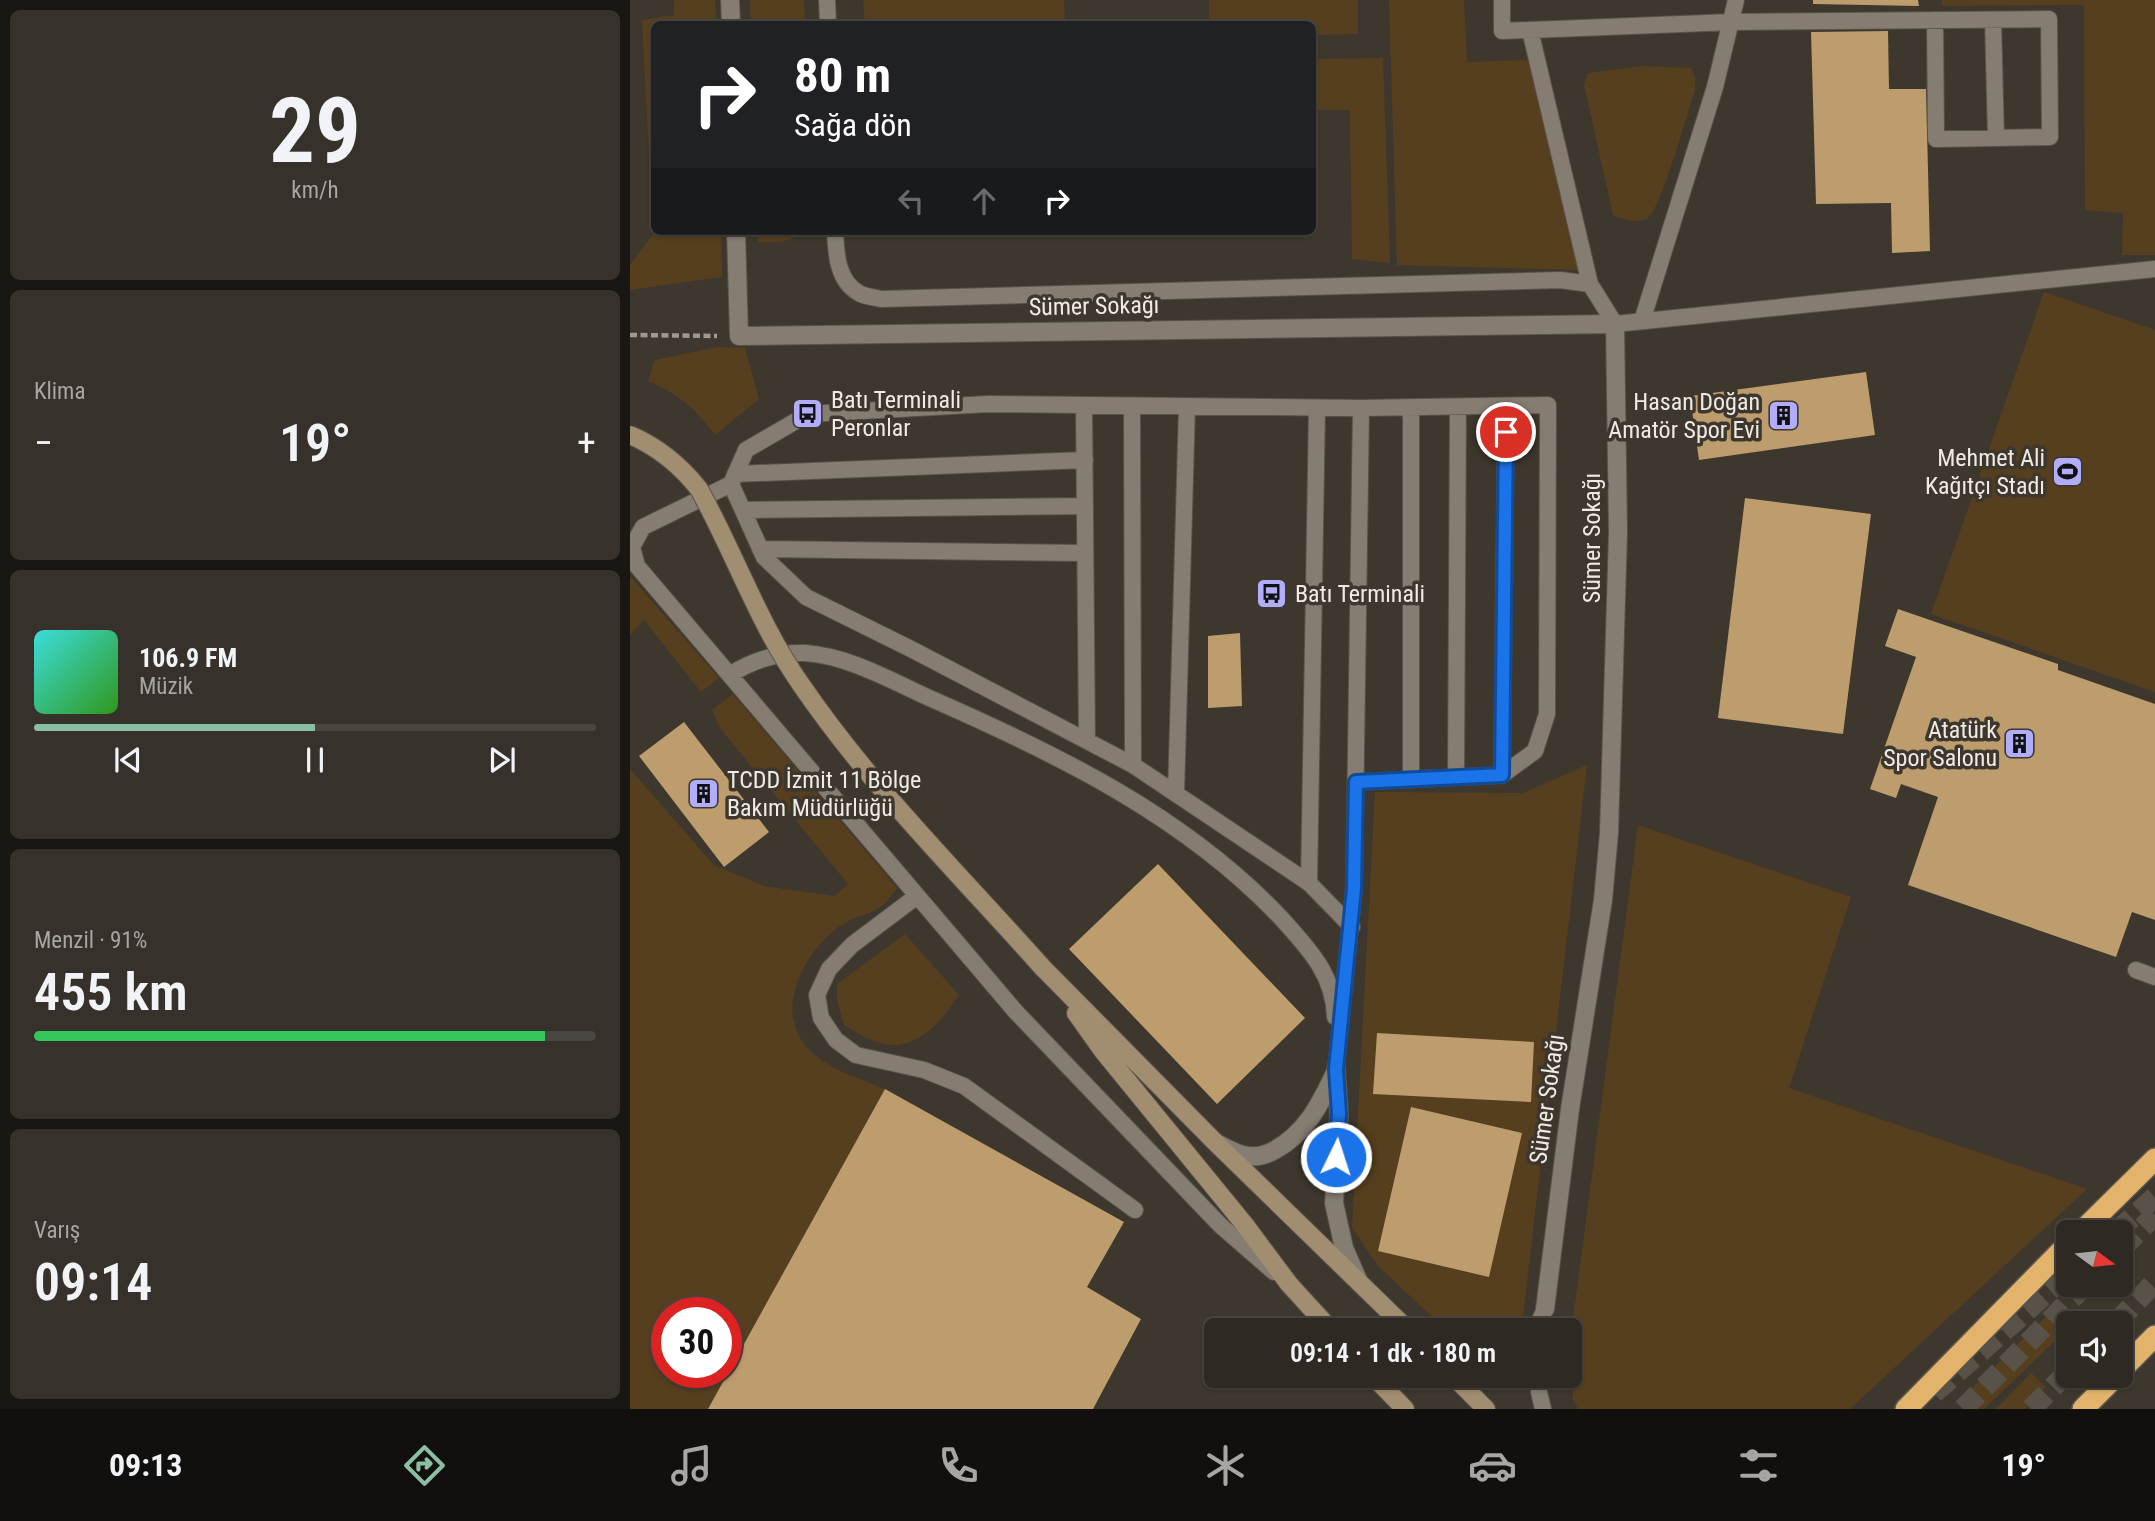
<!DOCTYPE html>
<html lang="tr">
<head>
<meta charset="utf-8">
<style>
	:root { --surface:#2e2922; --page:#36312a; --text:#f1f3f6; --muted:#a7a6a5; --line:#494540; --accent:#8abfa5 }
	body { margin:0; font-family:"Roboto Condensed",sans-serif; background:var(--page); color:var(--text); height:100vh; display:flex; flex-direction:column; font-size:26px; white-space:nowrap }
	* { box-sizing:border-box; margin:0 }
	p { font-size:23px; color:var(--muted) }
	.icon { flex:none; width:38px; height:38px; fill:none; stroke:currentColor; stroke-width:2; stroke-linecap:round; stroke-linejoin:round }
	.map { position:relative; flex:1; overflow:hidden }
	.side { display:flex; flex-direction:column; gap:10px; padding:10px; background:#191713; width:630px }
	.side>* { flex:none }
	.banner { position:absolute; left:21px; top:21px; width:665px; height:214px; border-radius:10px; box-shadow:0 2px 5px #0004,0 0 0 2px var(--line); background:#202124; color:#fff; overflow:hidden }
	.needle { width:46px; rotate:105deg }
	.controls { position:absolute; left:1426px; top:1220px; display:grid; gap:14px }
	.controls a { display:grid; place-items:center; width:77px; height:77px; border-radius:10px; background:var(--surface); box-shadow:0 2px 5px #0004,0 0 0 2px var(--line); font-size:35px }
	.speed { position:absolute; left:21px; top:1297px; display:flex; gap:14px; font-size:35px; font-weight:700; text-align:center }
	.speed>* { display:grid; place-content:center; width:91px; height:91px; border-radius:50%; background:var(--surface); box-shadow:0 2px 5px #0004,0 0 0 2px var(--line); line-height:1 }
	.speed .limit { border:10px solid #d22; background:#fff; color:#111 }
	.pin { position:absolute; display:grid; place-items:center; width:60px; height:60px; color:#fff; margin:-30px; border:4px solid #fff; border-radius:50%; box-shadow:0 2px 7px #0007 }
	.me { position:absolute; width:77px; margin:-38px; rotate:4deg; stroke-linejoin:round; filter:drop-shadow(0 0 5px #0008) }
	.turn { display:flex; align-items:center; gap:24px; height:147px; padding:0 28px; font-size:32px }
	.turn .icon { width:91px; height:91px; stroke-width:2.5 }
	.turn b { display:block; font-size:49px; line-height:60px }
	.lanes { display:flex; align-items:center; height:66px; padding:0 28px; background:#0003; justify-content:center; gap:35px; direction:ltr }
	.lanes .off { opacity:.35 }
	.big { font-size:52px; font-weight:600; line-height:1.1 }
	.side .card { flex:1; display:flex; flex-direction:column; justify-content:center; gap:10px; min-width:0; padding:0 24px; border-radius:10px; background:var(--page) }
	.side .dial { align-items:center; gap:0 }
	.dial b { font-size:91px; line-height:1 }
	.song { display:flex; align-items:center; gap:21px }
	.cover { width:84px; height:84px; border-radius:10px; background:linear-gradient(135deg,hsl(180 70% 55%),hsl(110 70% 35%)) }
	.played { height:7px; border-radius:4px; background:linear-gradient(90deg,var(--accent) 50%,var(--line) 50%) }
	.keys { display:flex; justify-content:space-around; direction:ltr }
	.heat { display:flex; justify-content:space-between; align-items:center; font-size:38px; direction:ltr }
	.charge { height:10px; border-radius:5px; background:linear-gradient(90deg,#34c759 91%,var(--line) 0) }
	.trip { position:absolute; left:574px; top:1318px; width:378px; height:70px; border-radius:10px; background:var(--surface); box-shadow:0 2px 5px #0004,0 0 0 2px var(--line); font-weight:600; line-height:70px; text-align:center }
	.tabs { display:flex; height:112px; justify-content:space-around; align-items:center; background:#12100e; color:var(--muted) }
	.tabs .icon { width:49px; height:49px }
	.tabs .on { color:var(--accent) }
	.tabs b { font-size:32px; color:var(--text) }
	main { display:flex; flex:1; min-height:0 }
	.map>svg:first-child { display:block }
	.green { fill:#563f1e; fill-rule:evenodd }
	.building { fill:#bd9c6d }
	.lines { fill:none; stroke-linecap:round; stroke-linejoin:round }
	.highway-tunnel { stroke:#595248; stroke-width:21; stroke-dasharray:21 10; stroke-linecap:butt }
	.lane-casing { stroke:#5a534b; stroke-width:18 }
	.street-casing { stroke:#5a534b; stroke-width:20 }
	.secondary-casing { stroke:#5a534b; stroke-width:20 }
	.highway-casing { stroke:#5a534b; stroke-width:24 }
	.path { stroke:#9e9990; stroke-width:4.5; stroke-dasharray:7 3.5; stroke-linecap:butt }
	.lane { stroke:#857d72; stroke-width:16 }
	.street { stroke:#857d72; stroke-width:18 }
	.secondary { stroke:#a18d70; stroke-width:18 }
	.highway { stroke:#e3b36c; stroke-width:21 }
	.secondary-bridge-casing { stroke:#5a534b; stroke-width:20; stroke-linecap:butt }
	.secondary-bridge { stroke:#a18d70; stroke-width:18 }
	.route-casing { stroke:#114b97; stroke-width:18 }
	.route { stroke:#1a73e8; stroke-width:12 }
	.labels { text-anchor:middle; stroke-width:7; stroke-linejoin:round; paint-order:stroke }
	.street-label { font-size:24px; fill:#efebe4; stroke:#3e372d }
	.poi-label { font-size:24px; fill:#efebe4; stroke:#3e372d; text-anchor:start }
</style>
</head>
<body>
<main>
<section class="side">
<div class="card dial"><b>29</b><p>km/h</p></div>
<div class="card"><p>Klima</p>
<div class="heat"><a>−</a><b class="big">19°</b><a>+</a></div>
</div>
<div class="card">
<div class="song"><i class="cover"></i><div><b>106.9 FM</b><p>Müzik</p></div></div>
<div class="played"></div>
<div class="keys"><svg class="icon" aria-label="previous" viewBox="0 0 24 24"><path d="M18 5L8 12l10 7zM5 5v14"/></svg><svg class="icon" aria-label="pause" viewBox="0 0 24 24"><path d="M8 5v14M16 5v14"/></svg><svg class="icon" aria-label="next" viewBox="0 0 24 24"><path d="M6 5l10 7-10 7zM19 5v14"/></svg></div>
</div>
<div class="card"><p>Menzil · 91%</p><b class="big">455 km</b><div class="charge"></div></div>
<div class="card"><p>Varış</p><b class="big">09:14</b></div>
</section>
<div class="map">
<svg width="1525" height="1409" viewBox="0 0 1525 1409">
	<rect width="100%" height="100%" fill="#3e372d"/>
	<path class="green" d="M44,0H85L86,24H24V231H91L92,277L0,290V265L23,234L12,20L44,15Z
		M120,0H174L175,24H121Z
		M233,0H434L435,24H235Z
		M579,0H728V34L683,35L682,24H579Z
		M759,0H834L837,62L898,60L948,270L767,265Z
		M1312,0H1525V255H1492L1493,213L1455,210L1454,5L1312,6Z
		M753,58L760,263L722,259L720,110H682L683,59Z
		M1013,66L1061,68L1065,77V90C1058,111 1031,207 1019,217C1009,225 994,220 983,215L954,85L958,73Z
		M127,231H173C160,244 145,242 128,242Z
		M1414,292L1525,330V692L1301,614Z
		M87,347L115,348L129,399L85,435C64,407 50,395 18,381L25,360Z
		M0,576L89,678L71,692L14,620L0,635Z
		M103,694L267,888C262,895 256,904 249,908C237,915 221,918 210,926C176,950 143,1008 176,1046C195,1069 229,1078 255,1089L78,1409H0V769L84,865L134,886L205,896L218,884L90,728L82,710ZM37,1312H96V1372H37Z
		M957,765L892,1325L866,1330H816L748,1266L722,1227L745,792L893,793Z
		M1008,825L1221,897L1159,1088L1457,1189L1220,1409H948L943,1400L940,1342Z
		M275,934L329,995C314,1018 291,1047 260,1045C245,1044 227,1033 214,1025L207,1000V984Z
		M1418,1315L1434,1332L1354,1409H1350L1336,1394Z
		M1401,1373L1416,1387L1395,1409H1366Z"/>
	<path class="building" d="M1183,0H1288L1289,6L1183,4Z
		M1258,31L1259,89H1296L1300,251L1262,253L1261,203L1186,204L1181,32Z
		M1236,372L1245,435L1069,460L1060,396Z
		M1115,498L1241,514L1213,734L1088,718Z
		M1268,609L1428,664V670L1525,704V920L1502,912L1486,957L1278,885L1308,797L1271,784L1266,798L1240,789L1286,657L1255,646Z
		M610,633L612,706L578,708V636Z
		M54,722L139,832L94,867L9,756Z
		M528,864L675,1018L587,1104L439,949Z
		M747,1033L904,1042L901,1102L743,1094Z
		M255,1089L494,1222L457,1287L511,1319L463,1409H78Z
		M781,1107L892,1133L859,1277L748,1251Z"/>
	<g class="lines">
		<path class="highway-tunnel" d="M1486,1232L1525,1197
			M1491,1249L1525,1215
			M1486,1323L1525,1282
			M1304,1393L1438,1274
			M1333,1409L1456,1284
			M1401,1409L1438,1372"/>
		<defs>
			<path id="lane" d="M197,0L198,24
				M872,0V31L1102,22L1419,19L1420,137L1306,139L1305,20
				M1363,20L1366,138
				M900,30L960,284
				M205,231C206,253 207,281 229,293C235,297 245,297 251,299L930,280L960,284L985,324L1525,269
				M1012,321L1085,87L1106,0
				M454,405L457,741
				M502,406L503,765
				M781,407V779
				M105,474L455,460
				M101,484L134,557L176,597L283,650L503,765L679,883L722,927
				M113,510L455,506
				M130,549L455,553
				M100,675C120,661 149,652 175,653C220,656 263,682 304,700C429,755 556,817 651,918C678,948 704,974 705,1017
				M872,775L876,406
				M826,777L828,407
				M726,782L872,775L905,751L917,714L918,405L731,408
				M546,794L557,406
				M679,883L687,408
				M287,896L222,945L199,969L187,995L191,1018L206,1040L226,1055L294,1070L334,1086L505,1210
				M1506,970L1525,977
				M644,1272L590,1225L386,1012L7,566L2,547L13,527L101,484L116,450L178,414L358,404L731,408L724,888L706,1069
				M905,1330L915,1309
				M909,1376V1392L913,1409"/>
			<path id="street" d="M100,0L101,24
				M106,231L109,336L985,324L988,532L979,833L973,900L940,1109L915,1309
				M706,1069L709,1114L704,1203L714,1248L728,1280
				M588,1144C596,1148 605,1153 613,1155C624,1158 636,1155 645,1150C677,1132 690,1104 705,1073"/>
			<path id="secondary" d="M413,968L587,1144L778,1330
				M446,1013L473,1051L615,1225L659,1284L701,1330
				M743,1376L775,1409
				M823,1376L856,1409"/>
			<path id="highway" d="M1451,1232L1525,1159
				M1491,1370L1525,1336
				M1276,1409L1438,1244
				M1453,1409L1486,1376"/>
		</defs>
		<use href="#lane" class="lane-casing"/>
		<use href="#street" class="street-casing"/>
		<use href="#secondary" class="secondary-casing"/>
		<use href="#highway" class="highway-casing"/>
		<path class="path" d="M0,335L87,336"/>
		<use href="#lane" class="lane"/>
		<use href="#street" class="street"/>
		<use href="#secondary" class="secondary"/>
		<use href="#highway" class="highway"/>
		<defs>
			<path id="secondary-bridge" d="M0,435C28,447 50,465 69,489C105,554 129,625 172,686C242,788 331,876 413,968"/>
		</defs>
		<use href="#secondary-bridge" class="secondary-bridge-casing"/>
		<use href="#secondary-bridge" class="secondary-bridge"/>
	</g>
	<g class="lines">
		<defs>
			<path id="route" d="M706,1157L709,1114L706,1069L724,888L726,782L872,775L876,432"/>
		</defs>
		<use href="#route" class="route-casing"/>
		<use href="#route" class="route"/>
	</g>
	<defs>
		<symbol id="bus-square" viewBox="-11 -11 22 22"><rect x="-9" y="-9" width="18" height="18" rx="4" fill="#b1adfa" stroke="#3e372d"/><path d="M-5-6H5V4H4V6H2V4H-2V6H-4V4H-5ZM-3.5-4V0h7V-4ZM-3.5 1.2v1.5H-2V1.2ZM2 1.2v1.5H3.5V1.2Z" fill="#111"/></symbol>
		<symbol id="building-square" viewBox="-11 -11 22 22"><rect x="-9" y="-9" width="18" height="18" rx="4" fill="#b1adfa" stroke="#3e372d"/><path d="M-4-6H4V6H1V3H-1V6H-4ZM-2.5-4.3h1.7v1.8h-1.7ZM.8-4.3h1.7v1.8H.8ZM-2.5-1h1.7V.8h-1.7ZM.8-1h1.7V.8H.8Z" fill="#111"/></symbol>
		<symbol id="stadium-square" viewBox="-11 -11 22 22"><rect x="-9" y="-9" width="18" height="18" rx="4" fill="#b1adfa" stroke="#3e372d"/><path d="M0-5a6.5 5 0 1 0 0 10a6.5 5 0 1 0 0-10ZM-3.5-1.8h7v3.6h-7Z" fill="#111"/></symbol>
	</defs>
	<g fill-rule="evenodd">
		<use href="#bus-square" x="160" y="396" width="35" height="35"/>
		<use href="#building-square" x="1136" y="398" width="35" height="35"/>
		<use href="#stadium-square" x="1420" y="454" width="35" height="35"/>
		<use href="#bus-square" x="624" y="576" width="35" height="35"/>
		<use href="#building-square" x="1372" y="726" width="35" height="35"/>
		<use href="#building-square" x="56" y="776" width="35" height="35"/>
	</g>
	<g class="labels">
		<g class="street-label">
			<text transform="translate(464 306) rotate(-1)" y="8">Sümer Sokağı</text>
			<text transform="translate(962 538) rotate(-90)" y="8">Sümer Sokağı</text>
			<text transform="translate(917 1099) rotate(-82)" y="8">Sümer Sokağı</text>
		</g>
		<g class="poi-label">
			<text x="201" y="408">Batı Terminali<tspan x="201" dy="28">Peronlar</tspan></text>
			<text x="1130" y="410" text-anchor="end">Hasan Doğan<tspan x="1130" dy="28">Amatör Spor Evi</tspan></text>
			<text x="1415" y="466" text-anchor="end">Mehmet Ali<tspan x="1415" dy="28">Kağıtçı Stadı</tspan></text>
			<text x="665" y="602">Batı Terminali</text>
			<text x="1367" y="738" text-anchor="end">Atatürk<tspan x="1367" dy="28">Spor Salonu</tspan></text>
			<text x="97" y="788">TCDD İzmit 11 Bölge<tspan x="97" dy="28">Bakım Müdürlüğü</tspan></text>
		</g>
	</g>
</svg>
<div class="controls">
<a><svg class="needle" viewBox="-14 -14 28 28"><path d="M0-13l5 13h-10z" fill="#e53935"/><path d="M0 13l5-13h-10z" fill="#a7a6a5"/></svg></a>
<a><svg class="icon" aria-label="sound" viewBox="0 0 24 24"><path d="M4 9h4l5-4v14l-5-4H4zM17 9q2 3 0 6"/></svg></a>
</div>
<div class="speed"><div class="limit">30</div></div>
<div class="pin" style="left:876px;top:432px;background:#d93025"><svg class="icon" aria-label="arrive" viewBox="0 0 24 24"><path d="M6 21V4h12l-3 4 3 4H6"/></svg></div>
<svg class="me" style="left:706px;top:1157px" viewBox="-20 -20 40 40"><circle r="17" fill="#1a73e8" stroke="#fff" stroke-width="3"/><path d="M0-11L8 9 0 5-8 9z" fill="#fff"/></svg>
<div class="trip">09:14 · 1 dk · 180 m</div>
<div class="banner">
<div class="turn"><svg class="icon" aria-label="right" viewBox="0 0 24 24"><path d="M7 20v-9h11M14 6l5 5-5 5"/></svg><div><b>80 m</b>Sağa dön</div></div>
<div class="lanes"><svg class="icon off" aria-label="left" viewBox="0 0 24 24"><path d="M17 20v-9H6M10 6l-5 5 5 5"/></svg><svg class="icon off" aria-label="ahead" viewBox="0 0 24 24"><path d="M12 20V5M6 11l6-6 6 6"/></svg><svg class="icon" aria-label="right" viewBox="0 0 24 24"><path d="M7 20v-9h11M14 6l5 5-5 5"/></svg></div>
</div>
</div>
</main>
<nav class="tabs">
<b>09:13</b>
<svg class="icon on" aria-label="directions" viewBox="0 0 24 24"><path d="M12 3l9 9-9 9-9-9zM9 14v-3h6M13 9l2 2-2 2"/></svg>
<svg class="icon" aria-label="music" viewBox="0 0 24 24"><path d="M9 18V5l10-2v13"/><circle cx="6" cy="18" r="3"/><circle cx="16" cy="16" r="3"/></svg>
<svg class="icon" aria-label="phone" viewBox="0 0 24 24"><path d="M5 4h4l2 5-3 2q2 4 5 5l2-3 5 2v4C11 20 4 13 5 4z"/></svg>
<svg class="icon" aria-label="climate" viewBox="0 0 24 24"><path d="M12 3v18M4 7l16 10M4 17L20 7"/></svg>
<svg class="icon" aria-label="car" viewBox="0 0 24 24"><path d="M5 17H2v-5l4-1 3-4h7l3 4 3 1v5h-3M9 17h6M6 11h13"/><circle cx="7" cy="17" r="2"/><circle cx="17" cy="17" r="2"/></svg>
<svg class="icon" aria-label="filters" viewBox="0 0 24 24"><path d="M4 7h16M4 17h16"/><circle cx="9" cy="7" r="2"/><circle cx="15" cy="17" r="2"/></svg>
<b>19°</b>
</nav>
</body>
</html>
